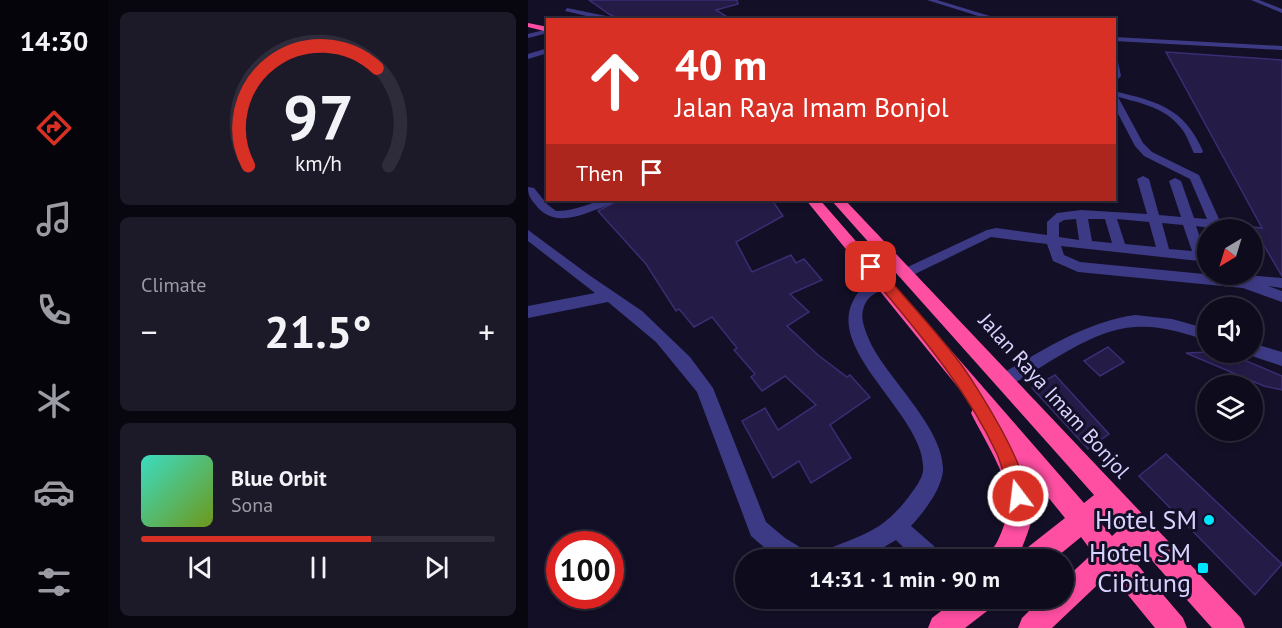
<!DOCTYPE html>
<html lang="en">
<head>
<meta charset="utf-8">
<style>
	:root { --surface:#0e0b1c; --page:#1c1929; --text:#f1f3f6; --muted:#9b9ba3; --line:#2e2b3b; --accent:#d93025 }
	body { margin:0; font-family:"PT Sans",sans-serif; background:var(--page); color:var(--text); height:100vh; display:flex; flex-direction:column; font-size:22px; white-space:nowrap }
	* { box-sizing:border-box; margin:0 }
	p { font-size:20px; color:var(--muted) }
	.icon { flex:none; width:33px; height:33px; fill:none; stroke:currentColor; stroke-width:2; stroke-linecap:round; stroke-linejoin:round }
	.map { position:relative; flex:1; overflow:hidden }
	.details { display:flex; flex-direction:column; gap:12px; padding:12px; background:#08060f; width:420px }
	.details>* { flex:none }
	.banner { position:absolute; left:18px; top:18px; width:570px; height:183px; border-radius:0px; box-shadow:0 3px 9px #0003,0 0 0 2px var(--line); background:#d93025; color:#fff; overflow:hidden }
	.needle { width:39px; rotate:218deg }
	.fabs { position:absolute; left:669px; top:219px; display:grid; gap:12px }
	.fabs a { display:grid; place-items:center; width:66px; height:66px; border-radius:50%; background:var(--surface); box-shadow:0 3px 9px #0003,0 0 0 2px var(--line); font-size:30px }
	.speed { position:absolute; left:18px; top:531px; display:flex; gap:12px; font-size:30px; font-weight:700; text-align:center }
	.speed>* { display:grid; place-content:center; width:78px; height:78px; border-radius:50%; background:var(--surface); box-shadow:0 3px 9px #0003,0 0 0 2px var(--line); line-height:1 }
	.speed .limit { border:9px solid #d22; background:#fff; color:#111 }
	.pin { position:absolute; display:grid; place-items:center; width:51px; height:51px; color:#fff; margin:-26px; border-radius:12px; box-shadow:0 3px 9px #0006 }
	.me { position:absolute; width:66px; margin:-33px; rotate:345deg; stroke-linejoin:round; filter:drop-shadow(0 0 4px #0008) }
	.turn { display:flex; align-items:center; gap:21px; height:126px; padding:0 30px; font-size:27px }
	.turn .icon { width:78px; height:78px; stroke-width:2.5 }
	.turn b { display:block; font-size:42px; line-height:51px }
	.then { display:flex; align-items:center; height:57px; padding:0 30px; background:#0003; gap:12px; font-size:22px }
	.big { font-size:45px; font-weight:700; line-height:1.1 }
	.details .tile { flex:1; display:flex; flex-direction:column; justify-content:center; gap:9px; min-width:0; padding:0 21px; border-radius:9px; background:var(--page) }
	.details .dial { align-items:center; gap:0 }
	.dial svg { height:156px; overflow:visible; fill:none; stroke:var(--line); stroke-width:7; stroke-linecap:round; text-anchor:middle }
	.dial text { fill:var(--text); stroke:none }
	.song { display:flex; align-items:center; gap:18px }
	.cover { width:72px; height:72px; border-radius:9px; background:linear-gradient(135deg,hsl(170 70% 55%),hsl(80 70% 35%)) }
	.played { height:6px; border-radius:3px; background:linear-gradient(90deg,var(--accent) 65%,var(--line) 65%) }
	.keys { display:flex; justify-content:space-around; direction:ltr }
	.heat { display:flex; justify-content:space-between; align-items:center; font-size:33px; direction:ltr }
	.trip { position:absolute; left:207px; top:549px; width:339px; height:60px; border-radius:30px; background:var(--surface); box-shadow:0 3px 9px #0003,0 0 0 2px var(--line); font-weight:700; line-height:60px; text-align:center }
	main { display:flex; flex:1; min-height:0 }
	.dock { display:flex; flex-direction:column; width:108px; justify-content:space-around; align-items:center; background:#06040b; color:var(--muted) }
	.dock .icon { width:42px; height:42px }
	.dock .selected { color:var(--accent) }
	.dock b { font-size:27px; color:var(--text) }
	.map>svg:first-child { display:block }
	.building { fill:#241b47; stroke:#3b2d73; stroke-width:1.5 }
	.lines { fill:none; stroke-linecap:round; stroke-linejoin:round }
	.minor { fill:#3d3a85; fill-rule:evenodd }
	.highway { fill:#ff4fa3; fill-rule:evenodd }
	.route { fill:#d93025; stroke:#8d1f18; stroke-width:1.5 }
	.poi-dot { fill:#00e5ff; stroke:#130f26; stroke-width:2 }
	.labels { text-anchor:middle; stroke-width:6; stroke-linejoin:round; paint-order:stroke }
	.street-label { font-size:21px; fill:#d9d4ff; stroke:#130f26 }
	.near-poi-label { font-size:26px; fill:#d9d4ff; stroke:#130f26; text-anchor:end }
</style>
</head>
<body>
<main>
<nav class="dock">
<b>14:30</b>
<svg class="icon selected" aria-label="directions" viewBox="0 0 24 24"><path d="M12 3l9 9-9 9-9-9zM9 14v-3h6M13 9l2 2-2 2"/></svg>
<svg class="icon" aria-label="music" viewBox="0 0 24 24"><path d="M9 18V5l10-2v13"/><circle cx="6" cy="18" r="3"/><circle cx="16" cy="16" r="3"/></svg>
<svg class="icon" aria-label="phone" viewBox="0 0 24 24"><path d="M5 4h4l2 5-3 2q2 4 5 5l2-3 5 2v4C11 20 4 13 5 4z"/></svg>
<svg class="icon" aria-label="climate" viewBox="0 0 24 24"><path d="M12 3v18M4 7l16 10M4 17L20 7"/></svg>
<svg class="icon" aria-label="car" viewBox="0 0 24 24"><path d="M5 17H2v-5l4-1 3-4h7l3 4 3 1v5h-3M9 17h6M6 11h13"/><circle cx="7" cy="17" r="2"/><circle cx="17" cy="17" r="2"/></svg>
<svg class="icon" aria-label="filters" viewBox="0 0 24 24"><path d="M4 7h16M4 17h16"/><circle cx="9" cy="7" r="2"/><circle cx="15" cy="17" r="2"/></svg>
</nav>
<section class="details">
<div class="tile dial"><svg viewBox="0 0 100 80">
<path d="M14 69A42 42 0 1 1 86 69"/>
<path d="M14 69A42 42 0 0 1 80 19" stroke="#d93025"/>
<text x="50" y="56" font-size="32" font-weight="700">97</text>
<text x="50" y="72" font-size="11">km/h</text>
</svg></div>
<div class="tile"><p>Climate</p>
<div class="heat"><a>−</a><b class="big">21.5°</b><a>+</a></div>
</div>
<div class="tile">
<div class="song"><i class="cover"></i><div><b>Blue Orbit</b><p>Sona</p></div></div>
<div class="played"></div>
<div class="keys"><svg class="icon" aria-label="previous" viewBox="0 0 24 24"><path d="M18 5L8 12l10 7zM5 5v14"/></svg><svg class="icon" aria-label="pause" viewBox="0 0 24 24"><path d="M8 5v14M16 5v14"/></svg><svg class="icon" aria-label="next" viewBox="0 0 24 24"><path d="M6 5l10 7-10 7zM19 5v14"/></svg></div>
</div>
</section>
<div class="map">
<svg width="754" height="628" viewBox="0 0 754 628">
	<rect width="100%" height="100%" fill="#130f26"/>
	<path class="building" d="M61,0H209L210,4L188,10L204,20H93L81,14Z
		M638,52L754,60V276L725,227L734,228Z
		M91,200H244L255,216L208,242L224,272L263,255L268,263L276,259L294,280L262,294L281,312L259,326L290,355L319,377L322,375L342,397L302,425L323,458L283,483L271,461L245,478L214,421L237,408L250,430L288,405L257,376L234,391L223,377L227,374L206,350L209,348L184,317L166,327L151,309L148,311L118,264L70,211Z
		M580,347L596,362L572,376L556,361Z
		M680,352H697L754,376V390L736,386L658,353Z
		M527,375L581,434L560,449L504,388Z
		M638,454L754,564L727,595L611,476Z"/>
	<g class="lines">
		<path class="minor" d="M399,0H409L475,20H463Z
			M723,0H731L754,9V13Z
			M39,8L88,18L91,20H76L37,11Z
			M20,29V33L0,38V34Z
			M586,37L754,46V50L586,41Z
			M20,48V53L0,59V54Z
			M586,60L590,62L593,76L586,83Z
			M586,91C630,102 655,107 675,151L674,153H666C662,145 659,135 653,128C638,108 613,103 590,97L615,143L624,152L671,175L696,230L668,226L677,252H680V262L533,246L536,255L552,262L707,277L708,274L754,278V288L740,286L754,291V302L715,288L550,272L525,261L519,244L463,237L381,277H371L369,274L371,271L459,230L468,228L519,235V222L529,213L553,210L619,214L609,179L615,176L621,179L631,215L653,217L641,181L647,178L653,181L666,218L679,219L662,179L616,156L607,146L586,106ZM548,219L551,240L531,237V223L536,220ZM560,219H577L584,243L564,241ZM589,219L621,222L628,247L597,244ZM634,223L655,225L664,251L641,249Z
			M0,187L6,188L19,204L28,211C49,212 68,198 89,200C83,205 75,207 67,210C46,218 23,226 7,204C2,198 0,195 0,187Z
			M0,230L61,275L114,311L162,357L185,388L238,522L257,538L280,552L283,560H251L223,536L169,392L128,342L80,302L0,318V306L67,293L0,241Z
			M356,277L363,282C355,294 340,290 335,310C332,320 339,335 343,344C361,380 417,430 415,471C413,490 396,512 383,526L406,546L409,554L407,560H388L368,540L334,560H289L292,552C333,535 354,533 382,495C387,488 394,479 395,471C400,418 298,353 325,301C332,287 341,281 356,277Z
			M607,315L644,319L680,329V341C657,333 632,325 607,327C563,330 521,364 483,385L477,387L471,385L469,380L471,375C514,351 557,322 607,315Z
			M724,343L754,352V366L718,354L724,352Z"/>
		<path class="highway" d="M0,23L20,27V32L0,27Z
			M278,200H292L556,503L566,495L303,200H317L713,618L717,628H684L611,546L601,555L655,618L659,628H627L582,573L524,628H490L494,618L514,598H536V580L565,553L553,537L525,560H491L495,551L537,518L493,464C498,477 506,495 505,510C505,523 494,547 489,560H458C461,552 467,547 470,540C474,532 477,522 480,513C487,485 455,438 443,413L446,407ZM582,514L594,527L584,536L572,522Z
			M430,598H467L463,608L437,628H400L404,618Z"/>
	</g>
	<path class="route" d="M343,263L348,264C375,296 404,326 429,359C447,382 507,477 497,502L490,505L484,502C478,487 476,470 469,454C437,385 387,329 339,271L337,267Z"/>
	<g class="poi-dot">
		<circle cx="681" cy="520" r="6"/>
		<rect x="669" y="562" width="12" height="12" rx="3"/>
	</g>
	<g class="labels">
		<g class="street-label">
			<text transform="translate(526 396) rotate(48)" y="7">Jalan Raya Imam Bonjol</text>
		</g>
		<g class="near-poi-label">
			<text x="669" y="529">Hotel SM</text>
			<text x="663" y="562">Hotel SM<tspan x="663" dy="30">Cibitung</tspan></text>
		</g>
	</g>
</svg>
<div class="fabs">
<a><svg class="needle" viewBox="-14 -14 28 28"><path d="M0-13l5 13h-10z" fill="#e53935"/><path d="M0 13l5-13h-10z" fill="#9b9ba3"/></svg></a>
<a><svg class="icon" aria-label="sound" viewBox="0 0 24 24"><path d="M4 9h4l5-4v14l-5-4H4zM17 9q2 3 0 6"/></svg></a>
<a><svg class="icon" aria-label="layers" viewBox="0 0 24 24"><path d="M12 4l9 5-9 5-9-5zM3 14l9 5 9-5"/></svg></a>
</div>
<div class="speed"><div class="limit">100</div></div>
<div class="pin" style="left:343px;top:267px;background:#d93025"><svg class="icon" aria-label="arrive" viewBox="0 0 24 24"><path d="M6 21V4h12l-3 4 3 4H6"/></svg></div>
<svg class="me" style="left:490px;top:496px" viewBox="-20 -20 40 40"><circle r="17" fill="#d93025" stroke="#fff" stroke-width="3"/><path d="M0-11L8 9 0 5-8 9z" fill="#fff"/></svg>
<div class="trip">14:31 · 1 min · 90 m</div>
<div class="banner">
<div class="turn"><svg class="icon" aria-label="ahead" viewBox="0 0 24 24"><path d="M12 20V5M6 11l6-6 6 6"/></svg><div><b>40 m</b>Jalan Raya Imam Bonjol</div></div>
<div class="then">Then<svg class="icon" aria-label="arrive" viewBox="0 0 24 24"><path d="M6 21V4h12l-3 4 3 4H6"/></svg></div>
</div>
</div>
</main>
</body>
</html>
